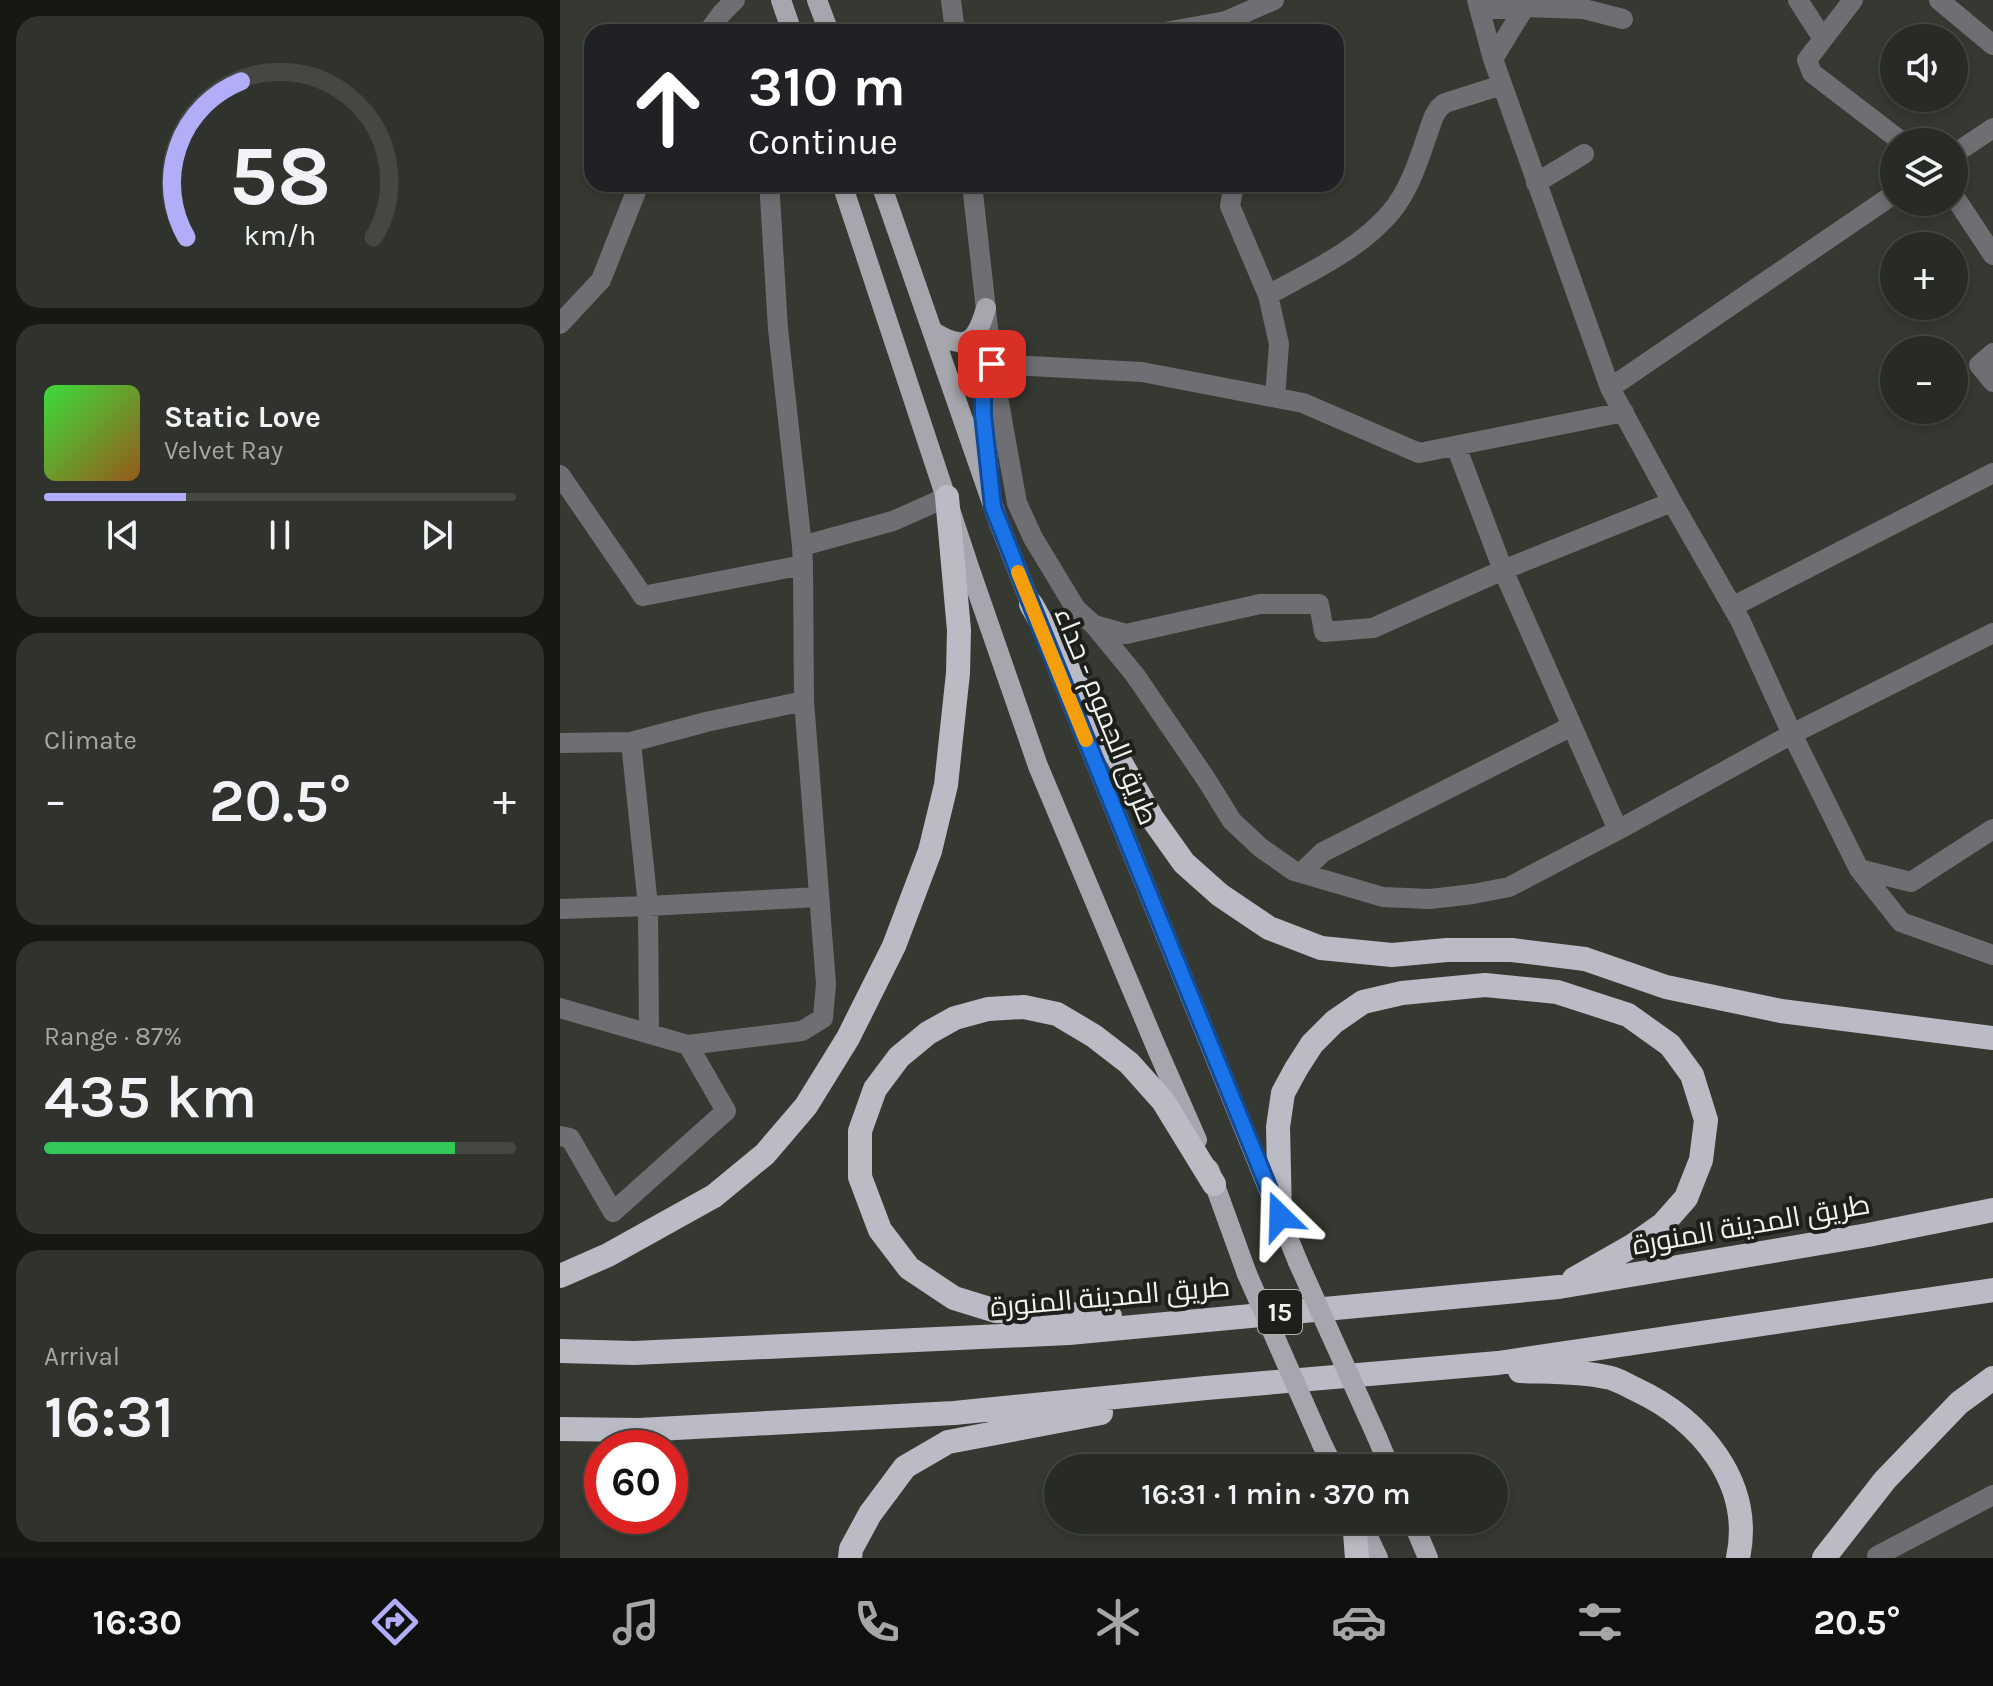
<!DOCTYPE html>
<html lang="en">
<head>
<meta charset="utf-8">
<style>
	:root { --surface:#282b25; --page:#30332d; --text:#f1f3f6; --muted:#a5a7a7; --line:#444742; --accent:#b2adf9 }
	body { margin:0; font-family:Karla,Cairo,sans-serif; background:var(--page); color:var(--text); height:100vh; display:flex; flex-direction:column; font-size:30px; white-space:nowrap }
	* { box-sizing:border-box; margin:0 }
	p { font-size:26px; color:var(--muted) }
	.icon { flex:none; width:44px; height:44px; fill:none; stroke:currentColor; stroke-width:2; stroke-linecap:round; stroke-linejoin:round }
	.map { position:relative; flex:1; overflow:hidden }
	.panel { display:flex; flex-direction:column; gap:16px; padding:16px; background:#161814; width:560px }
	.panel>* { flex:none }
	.guide { position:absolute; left:24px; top:24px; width:760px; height:168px; border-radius:24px; box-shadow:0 4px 12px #0003,0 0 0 2px var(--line); background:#202124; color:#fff; overflow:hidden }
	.fabs { position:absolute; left:1320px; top:24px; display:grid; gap:16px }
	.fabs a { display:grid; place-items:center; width:88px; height:88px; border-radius:50%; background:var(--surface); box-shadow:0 4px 12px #0003,0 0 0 2px var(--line); font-size:40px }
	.speed { position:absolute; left:24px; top:1430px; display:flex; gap:16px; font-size:40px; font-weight:700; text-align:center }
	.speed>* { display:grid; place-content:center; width:104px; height:104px; border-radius:50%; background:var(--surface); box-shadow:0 4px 12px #0003,0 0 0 2px var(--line); line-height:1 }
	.speed .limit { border:12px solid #d22; background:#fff; color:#111 }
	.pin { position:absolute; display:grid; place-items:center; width:68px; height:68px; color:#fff; margin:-34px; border-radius:16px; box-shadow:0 4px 12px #0006 }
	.me { position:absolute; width:88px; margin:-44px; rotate:338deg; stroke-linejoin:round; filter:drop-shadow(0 0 6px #0008) }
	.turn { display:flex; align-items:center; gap:28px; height:168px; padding:0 32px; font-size:36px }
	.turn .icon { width:104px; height:104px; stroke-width:2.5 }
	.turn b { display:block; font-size:56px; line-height:68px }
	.big { font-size:60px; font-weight:600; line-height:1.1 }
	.panel .tile { flex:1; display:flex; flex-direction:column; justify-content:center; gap:12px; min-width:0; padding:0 28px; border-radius:24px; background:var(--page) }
	.panel .dial { align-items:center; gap:0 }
	.dial svg { height:208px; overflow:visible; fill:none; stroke:var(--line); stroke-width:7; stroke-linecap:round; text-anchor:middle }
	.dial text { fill:var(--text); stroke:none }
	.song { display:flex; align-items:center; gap:24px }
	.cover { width:96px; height:96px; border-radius:12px; background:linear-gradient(135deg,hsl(120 70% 55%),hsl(30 70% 35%)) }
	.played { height:8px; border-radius:4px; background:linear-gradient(90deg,var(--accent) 30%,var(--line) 30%) }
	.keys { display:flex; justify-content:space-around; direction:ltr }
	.heat { display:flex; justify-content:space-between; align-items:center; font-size:44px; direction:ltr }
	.charge { height:12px; border-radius:6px; background:linear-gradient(90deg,#34c759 87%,var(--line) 0) }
	.trip { position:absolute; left:484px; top:1454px; width:464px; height:80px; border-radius:40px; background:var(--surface); box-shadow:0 4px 12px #0003,0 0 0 2px var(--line); font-weight:600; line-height:80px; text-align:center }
	.dock { display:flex; height:128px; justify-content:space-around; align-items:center; background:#10110f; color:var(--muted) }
	.dock .icon { width:56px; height:56px }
	.dock .on { color:var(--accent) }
	.dock b { font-size:36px; color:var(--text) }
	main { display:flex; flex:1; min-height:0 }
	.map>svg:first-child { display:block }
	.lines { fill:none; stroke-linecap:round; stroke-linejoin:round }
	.minor { stroke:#6f6f73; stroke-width:20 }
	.major { stroke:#a6a6ae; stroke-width:20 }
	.highway { stroke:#bbbbc6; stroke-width:24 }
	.major-bridge { stroke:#a6a6ae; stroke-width:20 }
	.route-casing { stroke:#114b97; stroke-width:20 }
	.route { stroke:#1a73e8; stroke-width:14 }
	.slow { stroke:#f59e0b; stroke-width:14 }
	.labels { text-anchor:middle; stroke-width:8; stroke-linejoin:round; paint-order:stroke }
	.shield { fill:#1d1f1b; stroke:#b1b3af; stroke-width:2 }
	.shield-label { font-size:26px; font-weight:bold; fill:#f1f3ee }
	.street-label { font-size:28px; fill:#f1f3ee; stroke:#1d1f1b }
</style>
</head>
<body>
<main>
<section class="panel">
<div class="tile dial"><svg viewBox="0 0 100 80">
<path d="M14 69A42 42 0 1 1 86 69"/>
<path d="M14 69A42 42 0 0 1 35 9" stroke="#b2adf9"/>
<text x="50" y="56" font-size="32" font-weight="700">58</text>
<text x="50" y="72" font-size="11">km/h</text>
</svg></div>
<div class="tile">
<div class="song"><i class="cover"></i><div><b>Static Love</b><p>Velvet Ray</p></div></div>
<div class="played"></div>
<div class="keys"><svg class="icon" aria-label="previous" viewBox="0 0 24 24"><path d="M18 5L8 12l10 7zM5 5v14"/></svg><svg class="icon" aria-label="pause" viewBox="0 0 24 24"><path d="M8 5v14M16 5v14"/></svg><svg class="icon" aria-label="next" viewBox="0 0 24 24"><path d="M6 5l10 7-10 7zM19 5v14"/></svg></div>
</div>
<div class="tile"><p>Climate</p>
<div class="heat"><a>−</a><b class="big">20.5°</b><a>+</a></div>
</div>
<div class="tile"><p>Range · 87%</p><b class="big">435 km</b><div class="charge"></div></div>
<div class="tile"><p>Arrival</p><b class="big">16:31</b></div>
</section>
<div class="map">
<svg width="1433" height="1558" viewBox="0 0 1433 1558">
	<rect width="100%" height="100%" fill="#353931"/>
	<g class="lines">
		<path class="minor" d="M391,0L395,32
			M917,0L933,59L1050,388L1112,502L1180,620L1232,734L1299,869L1351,882L1433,829
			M1238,0L1263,39
			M1293,0L1247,60L1252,73L1342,142
			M1379,0L1433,45
			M920,10L963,7L1024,9L1063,19
			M148,32L162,13L175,0
			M605,32L666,21L714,0
			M933,59L969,0
			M1394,154L1433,128
			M976,183L1024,154
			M210,184V197L218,329L242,546
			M412,184L432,364L457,503L473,538L516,609L534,625L575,675L646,779L672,821L701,848L734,871L823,897L870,899L913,894L949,887L1058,830L1232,734L1433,633
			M674,184L670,206L708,295L719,344L715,397
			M1394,196L1433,255
			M708,295C750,272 799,250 831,212C853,186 862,148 874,116L879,108L885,103L942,85
			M0,324L41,280L79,184
			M1433,353L1419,365L1433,382
			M432,364L582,372L743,403L859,453L1064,412
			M1050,388L1334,194
			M896,446L943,570L1058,830
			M0,475L83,596L243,565
			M1172,607L1433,473
			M534,625L566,634L700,604H759L764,632L813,628L943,570L1112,502
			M71,742L88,906L89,1032
			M0,743L71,742L146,722L244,701
			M1299,869L1341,922L1433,955
			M741,873L763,852L1012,726
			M0,909L88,906L259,897
			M0,1008L128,1045
			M0,1136L10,1138L53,1212L166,1111L128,1045L242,1031L263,1018L266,984L244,701L243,565L242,546L333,521L387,497
			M1317,1556L1433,1495"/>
		<path class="major" d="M221,0L232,32
			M257,0L269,32
			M282,184L410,570L478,766L597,1049L637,1140
			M321,184L439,523L476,617
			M372,331C406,352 416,343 426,308
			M429,471L423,414V395L432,364
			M496,665L738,1262
			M649,1169L687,1274
			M817,1437L830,1468
			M762,1444L774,1468
			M800,1520L818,1558
			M852,1520L868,1558"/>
		<path class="highway" d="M471,604L592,818L624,863L660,895L709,928L761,948L832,955L887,950H952L1025,959L1106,987L1221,1011L1433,1038
			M720,1216L718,1127L723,1093L736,1069L752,1044L774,1022L803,1002L842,993L925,985L997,992L1068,1015L1110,1045L1132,1075L1146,1120L1141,1160L1126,1198L1103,1224L1072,1246L1014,1279
			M0,1276L48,1255L154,1196L205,1154L246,1106L288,1038L334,946L370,851L386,785L398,673L399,630L387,497
			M550,1316L436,1311L394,1298L349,1268L320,1230L300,1177V1131L315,1089L339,1057L368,1033L395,1018L428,1009L464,1007L497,1014L534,1036L569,1063L603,1101L654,1184
			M0,1351L74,1353L509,1333L999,1287L1308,1235L1433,1210
			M960,1371C988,1372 1020,1371 1046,1377C1056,1378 1066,1385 1075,1389C1140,1419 1194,1482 1178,1558
			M0,1429L79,1430L394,1413L646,1388L938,1363L1433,1290
			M794,1520L797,1558
			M290,1558L291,1549L310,1514L345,1467L388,1442L541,1413
			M1264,1558L1325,1480L1399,1403L1433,1378"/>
		<path class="major-bridge" d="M738,1262L817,1437
			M687,1274L762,1444"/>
	</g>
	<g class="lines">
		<defs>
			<path id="route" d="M432,364L423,395V414L433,507L471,604L720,1216"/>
		</defs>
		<use href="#route" class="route-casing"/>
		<use href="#route" class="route"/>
		<path class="slow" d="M458,572L526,740"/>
	</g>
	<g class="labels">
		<rect class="shield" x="698" y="1290" width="44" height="44" rx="6"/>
		<g class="shield-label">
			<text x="720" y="1321">15</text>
		</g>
		<g class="street-label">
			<text transform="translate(547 716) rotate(68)" y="10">طريق الجموم - حداء</text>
			<text transform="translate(1191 1224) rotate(-10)" y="10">طريق المدينة المنورة</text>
			<text transform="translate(550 1296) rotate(-5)" y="10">طريق المدينة المنورة</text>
		</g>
	</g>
</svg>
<div class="fabs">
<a><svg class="icon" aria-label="sound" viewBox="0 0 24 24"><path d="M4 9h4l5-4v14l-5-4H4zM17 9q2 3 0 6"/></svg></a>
<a><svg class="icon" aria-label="layers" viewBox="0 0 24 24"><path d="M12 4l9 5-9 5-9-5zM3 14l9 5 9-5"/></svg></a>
<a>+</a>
<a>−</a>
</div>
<div class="speed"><div class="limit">60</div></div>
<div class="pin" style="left:432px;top:364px;background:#d93025"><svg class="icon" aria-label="arrive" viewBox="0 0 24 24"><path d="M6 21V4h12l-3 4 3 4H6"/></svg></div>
<svg class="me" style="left:720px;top:1216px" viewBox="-20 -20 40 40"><path d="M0-17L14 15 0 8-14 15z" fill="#1a73e8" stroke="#fff" stroke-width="4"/></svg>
<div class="trip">16:31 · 1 min · 370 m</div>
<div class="guide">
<div class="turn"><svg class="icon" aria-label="ahead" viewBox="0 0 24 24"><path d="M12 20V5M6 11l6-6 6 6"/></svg><div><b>310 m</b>Continue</div></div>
</div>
</div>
</main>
<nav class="dock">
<b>16:30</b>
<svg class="icon on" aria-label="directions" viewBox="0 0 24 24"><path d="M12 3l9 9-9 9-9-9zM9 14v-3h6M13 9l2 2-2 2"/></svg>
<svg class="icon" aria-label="music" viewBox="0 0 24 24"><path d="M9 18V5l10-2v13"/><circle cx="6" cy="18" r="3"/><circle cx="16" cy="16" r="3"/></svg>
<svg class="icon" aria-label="phone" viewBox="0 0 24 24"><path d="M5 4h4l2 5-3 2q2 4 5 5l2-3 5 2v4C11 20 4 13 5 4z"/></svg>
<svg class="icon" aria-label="climate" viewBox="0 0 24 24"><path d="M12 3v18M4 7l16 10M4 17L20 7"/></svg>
<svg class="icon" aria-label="car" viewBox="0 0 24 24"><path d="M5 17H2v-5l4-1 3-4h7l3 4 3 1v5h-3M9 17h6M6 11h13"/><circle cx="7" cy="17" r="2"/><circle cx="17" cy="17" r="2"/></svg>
<svg class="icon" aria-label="filters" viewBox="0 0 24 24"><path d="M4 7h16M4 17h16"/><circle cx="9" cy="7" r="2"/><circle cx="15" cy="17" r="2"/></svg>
<b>20.5°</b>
</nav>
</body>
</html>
